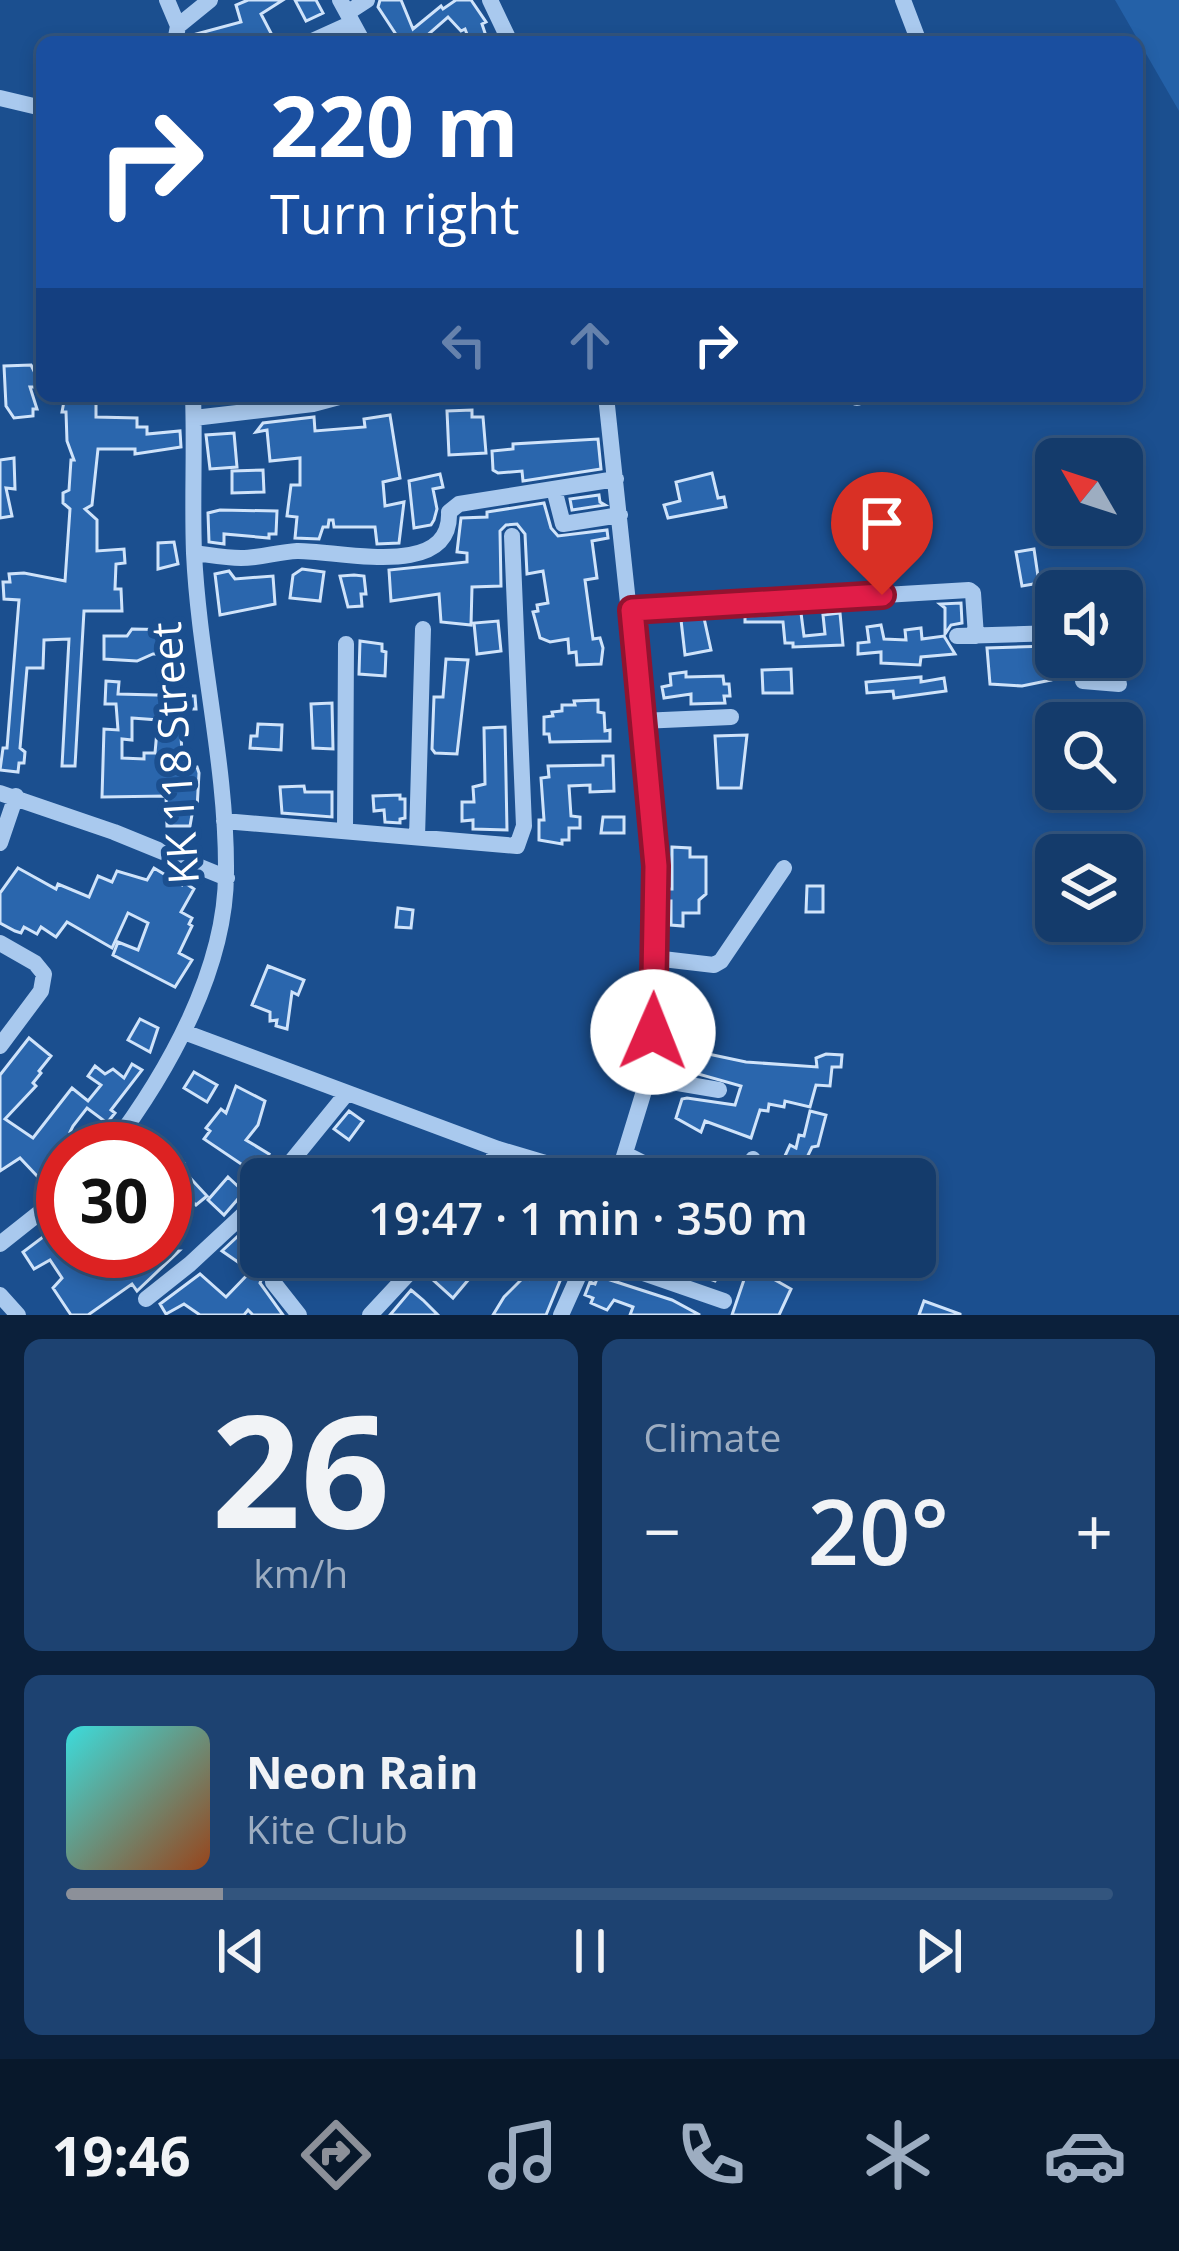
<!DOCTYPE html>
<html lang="en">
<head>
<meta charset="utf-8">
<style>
	:root { --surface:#143b6b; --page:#1d4271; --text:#f1f3f6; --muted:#9dadc1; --line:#33557e; --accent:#8c9099 }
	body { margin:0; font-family:"Open Sans",sans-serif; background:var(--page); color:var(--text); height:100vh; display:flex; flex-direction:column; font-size:45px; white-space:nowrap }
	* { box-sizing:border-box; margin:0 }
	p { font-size:39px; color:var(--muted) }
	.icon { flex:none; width:66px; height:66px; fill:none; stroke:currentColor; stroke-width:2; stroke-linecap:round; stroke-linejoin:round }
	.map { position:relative; height:1315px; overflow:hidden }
	.panel { display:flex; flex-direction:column; gap:24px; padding:24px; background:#0b203b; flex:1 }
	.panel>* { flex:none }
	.hud { position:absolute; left:36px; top:36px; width:1107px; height:366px; border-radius:18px; box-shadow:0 6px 18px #0003,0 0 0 3px var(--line); background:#1a4fa0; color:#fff; overflow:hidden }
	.needle { width:78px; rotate:309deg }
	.buttons { position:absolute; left:1035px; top:438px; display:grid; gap:24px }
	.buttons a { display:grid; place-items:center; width:108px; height:108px; border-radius:18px; background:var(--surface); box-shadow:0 6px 18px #0003,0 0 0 3px var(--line); font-size:60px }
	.speed { position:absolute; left:36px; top:1122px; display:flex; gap:24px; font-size:60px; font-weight:700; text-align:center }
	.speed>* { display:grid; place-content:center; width:156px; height:156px; border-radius:50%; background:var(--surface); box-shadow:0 6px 18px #0003,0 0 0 3px var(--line); line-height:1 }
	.speed .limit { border:18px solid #d22; background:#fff; color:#111 }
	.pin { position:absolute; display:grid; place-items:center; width:102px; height:102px; color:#fff; margin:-123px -51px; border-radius:50% 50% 50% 0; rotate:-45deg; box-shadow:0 0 12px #0007 }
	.pin .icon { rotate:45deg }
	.me { position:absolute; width:132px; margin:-66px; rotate:1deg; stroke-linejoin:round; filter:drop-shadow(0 0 9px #0008) }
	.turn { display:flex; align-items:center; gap:42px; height:252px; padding:0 36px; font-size:54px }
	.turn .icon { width:156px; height:156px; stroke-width:2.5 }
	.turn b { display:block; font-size:84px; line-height:102px }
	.lanes { display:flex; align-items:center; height:114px; padding:0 36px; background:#0003; justify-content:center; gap:60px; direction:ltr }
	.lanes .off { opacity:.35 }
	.big { font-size:90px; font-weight:600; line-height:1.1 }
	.panel .widget { flex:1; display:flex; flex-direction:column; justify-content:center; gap:18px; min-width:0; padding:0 42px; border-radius:18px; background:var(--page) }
	.panel .dial { align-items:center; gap:0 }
	.dial b { font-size:156px; line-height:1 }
	.song { display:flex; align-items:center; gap:36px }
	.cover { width:144px; height:144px; border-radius:18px; background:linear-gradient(135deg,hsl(180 70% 55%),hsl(20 70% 35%)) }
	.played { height:12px; border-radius:6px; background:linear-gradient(90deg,var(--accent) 15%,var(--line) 15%) }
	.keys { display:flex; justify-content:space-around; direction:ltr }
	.heat { display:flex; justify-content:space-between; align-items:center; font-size:66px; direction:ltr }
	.panel .tiles { flex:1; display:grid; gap:24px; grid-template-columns:1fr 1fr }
	.widget:last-child { grid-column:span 2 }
	.trip { position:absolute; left:240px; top:1158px; width:696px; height:120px; border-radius:18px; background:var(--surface); box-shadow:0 6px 18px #0003,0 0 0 3px var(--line); font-weight:600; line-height:120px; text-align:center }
	.menu { display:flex; height:192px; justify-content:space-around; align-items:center; background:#08182b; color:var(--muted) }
	.menu .icon { width:84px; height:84px }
	.menu .on { color:var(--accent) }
	.menu b { font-size:54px; color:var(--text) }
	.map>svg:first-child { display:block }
	.green { fill:#2461a8 }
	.building { fill:#2a66ad; stroke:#cfe3fa; stroke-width:3; fill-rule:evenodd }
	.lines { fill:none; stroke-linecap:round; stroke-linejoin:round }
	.minor { stroke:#a9c9ee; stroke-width:16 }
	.route-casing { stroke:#92132f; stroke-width:30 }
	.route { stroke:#e11d48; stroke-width:21 }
	.labels { text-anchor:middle; stroke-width:12; stroke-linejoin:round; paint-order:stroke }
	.street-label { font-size:42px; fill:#fff; stroke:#1b4f8f }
</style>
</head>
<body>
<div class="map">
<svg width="1179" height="1315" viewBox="0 0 1179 1315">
	<rect width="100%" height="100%" fill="#1b4f8f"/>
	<path class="green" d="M1115,0H1179V111Z"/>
	<path class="building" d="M248,0H283L261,14L273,37L265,42H188L189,36L241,22L236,5Z
		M295,0H316L323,13L306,21Z
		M380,0H401L413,29L441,6L443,9L456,0H471L486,22L482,24L488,42H470L465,29L461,31L448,17L424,38L428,42H401L378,7Z
		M31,365L36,375L37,387H30L37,409H33V416L14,418L6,406L4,366Z
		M65,396H96V417L137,418V427H147V434L180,431L181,447L135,454V449H98L92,505L85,509L97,520V551L124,549L125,563L116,564L115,589H121L122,611H84L75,766H62L69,639L44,640L43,668H27L20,748L25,752L24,763H19L18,772L0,770L3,748H7L19,600L4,599L3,582H10L9,574L24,573L65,581L70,509L63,503V493L69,490L71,460H74L67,441L66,412H62Z
		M472,410V417H483L486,453L449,455L447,411Z
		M390,415L400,478L383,482L385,506L404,502L399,543L377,544L375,527H334L333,520H329L328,527H323L319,539L295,538L297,517L287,516L291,485H300V458L270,461L267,430L256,432L263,423L314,417L315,431L365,427L364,419Z
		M234,433L237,467L210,469L206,435Z
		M598,439L601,469L523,481L522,471L498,473L493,470L492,451L513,449V444Z
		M14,458L15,489L6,488L12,516L0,518V460Z
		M263,470L264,492L232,493V471Z
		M712,473L718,498L724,497L726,507L668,518L664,505L680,501L676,482Z
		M440,474L443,487L433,489L437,509L434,520L431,525L414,528L409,481Z
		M599,495L600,502L605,505L572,510L570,499Z
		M544,503L551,528L558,536L607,530L608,538L592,541L597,578L585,580L593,639L600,638L603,648L601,664L577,665L576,652L569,653L568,639L550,642L540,638L533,612L538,611L537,605L548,603L543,571L527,574L525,534L517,524L506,525L500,531L501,586L472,587L471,625L441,622L439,594L391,601L389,570L467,562V553L457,552L461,518L487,517V512Z
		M220,510L277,511L276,534H269V538L224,534V544L209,542L208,513Z
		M174,542L178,564L158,569V543Z
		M1034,549L1039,583L1022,586L1016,552Z
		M302,569L324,572L320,601L290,598L293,575Z
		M229,571L235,579L273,576L275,604L220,615L215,574Z
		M354,575L364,576L366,594H361L362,606L348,607L340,576Z
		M961,603L962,623L951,625L945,634V608L940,604Z
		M801,613L804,636L825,634L823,615L840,613L843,645L793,647V643H785L783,622H745V616Z
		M704,618L711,650L685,655L681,620Z
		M498,621L501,651L477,654L474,623Z
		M881,625L884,639L906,640L905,630L921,628L922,639L944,636L955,654L921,657L920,665L881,663V652L858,654V643L869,642L867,627Z
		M132,629L180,630L185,646L178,647V654H153L137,661L104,659V636H127Z
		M360,641L382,644V651L386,652L385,676L359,674Z
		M1048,646L1051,680L1022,686L990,684L987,648Z
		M446,659L468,660L457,754L435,753L432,749L434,697H443Z
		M791,669L792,693H763L762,670Z
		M686,672V677L723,676L724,684H729L730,696H724L725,703L691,704V694L664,698L662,687L671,685L670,674Z
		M921,677V682L944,678L946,691L894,698L893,691L867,693L866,682Z
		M106,681L119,682L118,694L195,696L196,709H186V737H181L183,766L197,767L199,773L197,809H193L190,826H167L166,796L102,797L104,729L118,730L116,704H105ZM132,718L158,720L155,753H144V759L122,758V739L132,740Z
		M598,700V712L604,713L605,731L610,730V741L550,742L549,734H544V717L553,716L552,712L562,711V705H575L574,701Z
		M332,703L333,749L313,748L311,704Z
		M258,724L282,725L281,750L250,748L251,736H257Z
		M505,727L507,830L473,829V820L462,821V802H474L473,787L485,784L484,728Z
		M747,735L741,788H718L715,736Z
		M603,756H613L614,791L590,792V785L569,786L571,816L580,817V828H569V840H562V844L539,840V820H544L541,778L549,777L548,766L603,765Z
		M304,786L305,792H332V817L282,813L280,787Z
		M400,795V799H405V818L400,819V823L385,822L384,810L374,811L373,796Z
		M603,817H624V833H601Z
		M672,847L690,848V857H706V894L699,900V913H683V926L671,925V901H667L668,889H672Z
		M18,868L56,889L58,884L89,897L98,876L112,882L117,871L147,880L154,868L182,885L184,882L194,889L181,912L192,918L189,924L192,926L179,953L192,960L175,987L113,955L118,942L138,950L148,923L128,913L112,948L67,922L56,937L41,927L37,934L24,927L21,933L15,931L0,923V893Z
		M807,886H823V912H806Z
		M398,908L413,910L411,928L396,927Z
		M268,966L304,980L298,995L292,992L287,1029L276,1026L277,1020L270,1021V1012L252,1005Z
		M140,1019L158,1028L150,1052L128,1040Z
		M29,1038L51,1056L39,1071L41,1073L33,1083L36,1086L5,1119L33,1138L72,1088L88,1101L101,1085L88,1076L95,1066L105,1074L113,1069L124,1078L132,1064L142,1070L111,1110L115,1113L107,1123L87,1108L73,1126L70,1132L75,1136L51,1157L54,1160L51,1167L38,1177L20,1158L0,1171V1075Z
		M694,1051L746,1062L817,1067L816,1058L826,1054L842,1055L841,1067H832L830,1086L816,1085L810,1107L785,1101L784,1107L769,1104L768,1111L760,1110L751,1138L705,1121L701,1132L676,1118L682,1099L687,1098L735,1105L741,1086L691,1072Z
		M194,1072L217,1085L207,1102L184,1088Z
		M236,1086L265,1101L258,1125L246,1140L269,1154L265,1160L269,1162L256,1174L204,1139L210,1131L206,1128L221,1109L226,1113Z
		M349,1111L363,1121L349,1140L334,1129Z
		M810,1111L826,1115L818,1146L812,1147L801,1170L784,1158L790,1145L796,1148L799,1135L804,1136Z
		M175,1155L184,1163L180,1167L207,1196L196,1205L165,1178V1166Z
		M370,1160L380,1167L370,1179H351Z
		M228,1177L244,1192L224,1215L208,1200Z
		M43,1237H49L60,1253L179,1251L137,1291L132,1284L88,1315H71L53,1288L62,1278L50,1260L34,1269L23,1252Z
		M237,1237L278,1268L264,1273L260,1283L283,1315H253L248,1310L244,1315H200L184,1304L166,1314L160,1304L200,1274L226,1297L251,1271L222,1251Z
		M449,1257L474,1273L453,1298L431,1278Z
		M672,1257L693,1261L695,1257H724V1267L715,1281L680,1268L678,1272L668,1268Z
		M536,1265L562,1276L546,1315H493L504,1297L525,1276L529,1279Z
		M749,1265L791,1289L779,1315H732Z
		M598,1276L672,1300L700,1315H630L633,1307L614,1300L607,1310L591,1303L593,1298L585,1295L590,1282L595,1284Z
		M411,1290L423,1300L438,1315H390Z
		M924,1301L960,1314V1315H919Z"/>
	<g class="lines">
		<path class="minor" d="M167,0L178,26L175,42
			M340,0L363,42
			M490,0L510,42
			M903,0L919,42
			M347,13L367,0
			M178,26L210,0
			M310,42L352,23
			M0,98L42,108
			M606,396L656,866L648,1078L617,1179
			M857,398L859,396
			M194,418L313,404L343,396
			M554,489L563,524L620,515
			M194,553C210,555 226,558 241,558C260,558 278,552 297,551C338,550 452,581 449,512L459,504L616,479
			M631,610L969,590L973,593L976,636
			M957,636L1056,633
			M1082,657L1083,681L1119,684
			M641,721L731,717
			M0,793L114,832L227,878
			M224,821L517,846L524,826L512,536
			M345,831L346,644
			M417,837L423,629
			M0,843L16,796
			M0,943L35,963L44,974L41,991L0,1046
			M654,958L714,965L721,961L784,868
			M184,1032L498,1149L599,1179
			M648,1078L719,1090
			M110,1149C167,1074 226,970 226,873C227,766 199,659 194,553C192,501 195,448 193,396
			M627,1155L675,1179
			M277,1179L347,1093
			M482,1179L498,1149
			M741,1179L753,1159
			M0,1244L63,1194
			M597,1257L724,1301
			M273,1282L299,1315
			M0,1295L18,1315
			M146,1299L190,1264L261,1198
			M370,1315L424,1257
			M561,1315L587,1257"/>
	</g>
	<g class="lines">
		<defs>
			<path id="route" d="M653,1032L656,866L632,610L882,595"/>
		</defs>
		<use href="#route" class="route-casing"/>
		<use href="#route" class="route"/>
	</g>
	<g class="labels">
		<g class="street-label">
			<text transform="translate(175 753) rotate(-94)" y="15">KK 118 Street</text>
		</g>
	</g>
</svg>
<div class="buttons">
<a><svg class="needle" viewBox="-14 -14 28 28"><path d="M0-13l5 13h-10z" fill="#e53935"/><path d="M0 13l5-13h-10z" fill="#9dadc1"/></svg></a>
<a><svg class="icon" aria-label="sound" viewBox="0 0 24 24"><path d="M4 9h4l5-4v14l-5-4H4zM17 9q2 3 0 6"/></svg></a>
<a><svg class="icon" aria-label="search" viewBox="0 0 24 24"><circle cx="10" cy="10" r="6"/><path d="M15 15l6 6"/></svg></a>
<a><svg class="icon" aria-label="layers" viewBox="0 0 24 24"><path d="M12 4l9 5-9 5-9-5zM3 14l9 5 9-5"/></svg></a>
</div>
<div class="speed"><div class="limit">30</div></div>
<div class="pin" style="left:882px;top:595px;background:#d93025"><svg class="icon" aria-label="arrive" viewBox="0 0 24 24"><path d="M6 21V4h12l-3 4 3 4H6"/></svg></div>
<svg class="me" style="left:653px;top:1032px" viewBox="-20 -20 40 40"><circle r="19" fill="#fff"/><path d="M0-13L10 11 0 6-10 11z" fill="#e11d48"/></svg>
<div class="trip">19:47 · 1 min · 350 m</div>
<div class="hud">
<div class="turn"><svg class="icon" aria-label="right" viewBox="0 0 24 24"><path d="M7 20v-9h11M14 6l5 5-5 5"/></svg><div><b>220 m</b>Turn right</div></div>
<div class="lanes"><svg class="icon off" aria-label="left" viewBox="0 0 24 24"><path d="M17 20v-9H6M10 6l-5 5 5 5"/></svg><svg class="icon off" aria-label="ahead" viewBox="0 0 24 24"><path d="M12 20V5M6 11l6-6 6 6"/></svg><svg class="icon" aria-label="right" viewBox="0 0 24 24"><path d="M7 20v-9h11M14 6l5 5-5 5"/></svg></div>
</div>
</div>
<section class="panel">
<div class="tiles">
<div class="widget dial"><b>26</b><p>km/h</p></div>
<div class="widget"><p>Climate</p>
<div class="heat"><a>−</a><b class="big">20°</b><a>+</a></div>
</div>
<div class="widget">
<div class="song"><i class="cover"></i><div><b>Neon Rain</b><p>Kite Club</p></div></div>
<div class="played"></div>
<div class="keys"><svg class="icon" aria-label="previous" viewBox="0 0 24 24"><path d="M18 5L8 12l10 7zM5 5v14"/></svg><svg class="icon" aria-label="pause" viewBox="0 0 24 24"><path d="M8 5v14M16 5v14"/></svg><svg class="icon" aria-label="next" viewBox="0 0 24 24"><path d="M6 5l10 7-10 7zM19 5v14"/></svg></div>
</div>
</div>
</section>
<nav class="menu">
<b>19:46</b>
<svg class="icon on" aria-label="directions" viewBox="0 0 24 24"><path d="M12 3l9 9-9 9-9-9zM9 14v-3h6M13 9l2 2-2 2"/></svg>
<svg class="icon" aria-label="music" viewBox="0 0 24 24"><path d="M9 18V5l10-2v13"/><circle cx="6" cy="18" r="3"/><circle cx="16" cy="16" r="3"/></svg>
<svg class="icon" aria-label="phone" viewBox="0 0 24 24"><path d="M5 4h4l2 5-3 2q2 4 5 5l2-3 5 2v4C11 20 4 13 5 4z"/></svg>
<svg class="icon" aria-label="climate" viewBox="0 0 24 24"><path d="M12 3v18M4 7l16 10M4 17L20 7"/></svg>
<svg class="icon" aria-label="car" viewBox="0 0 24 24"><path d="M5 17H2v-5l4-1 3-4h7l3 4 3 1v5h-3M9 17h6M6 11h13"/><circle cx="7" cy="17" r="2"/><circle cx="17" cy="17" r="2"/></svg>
</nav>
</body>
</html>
